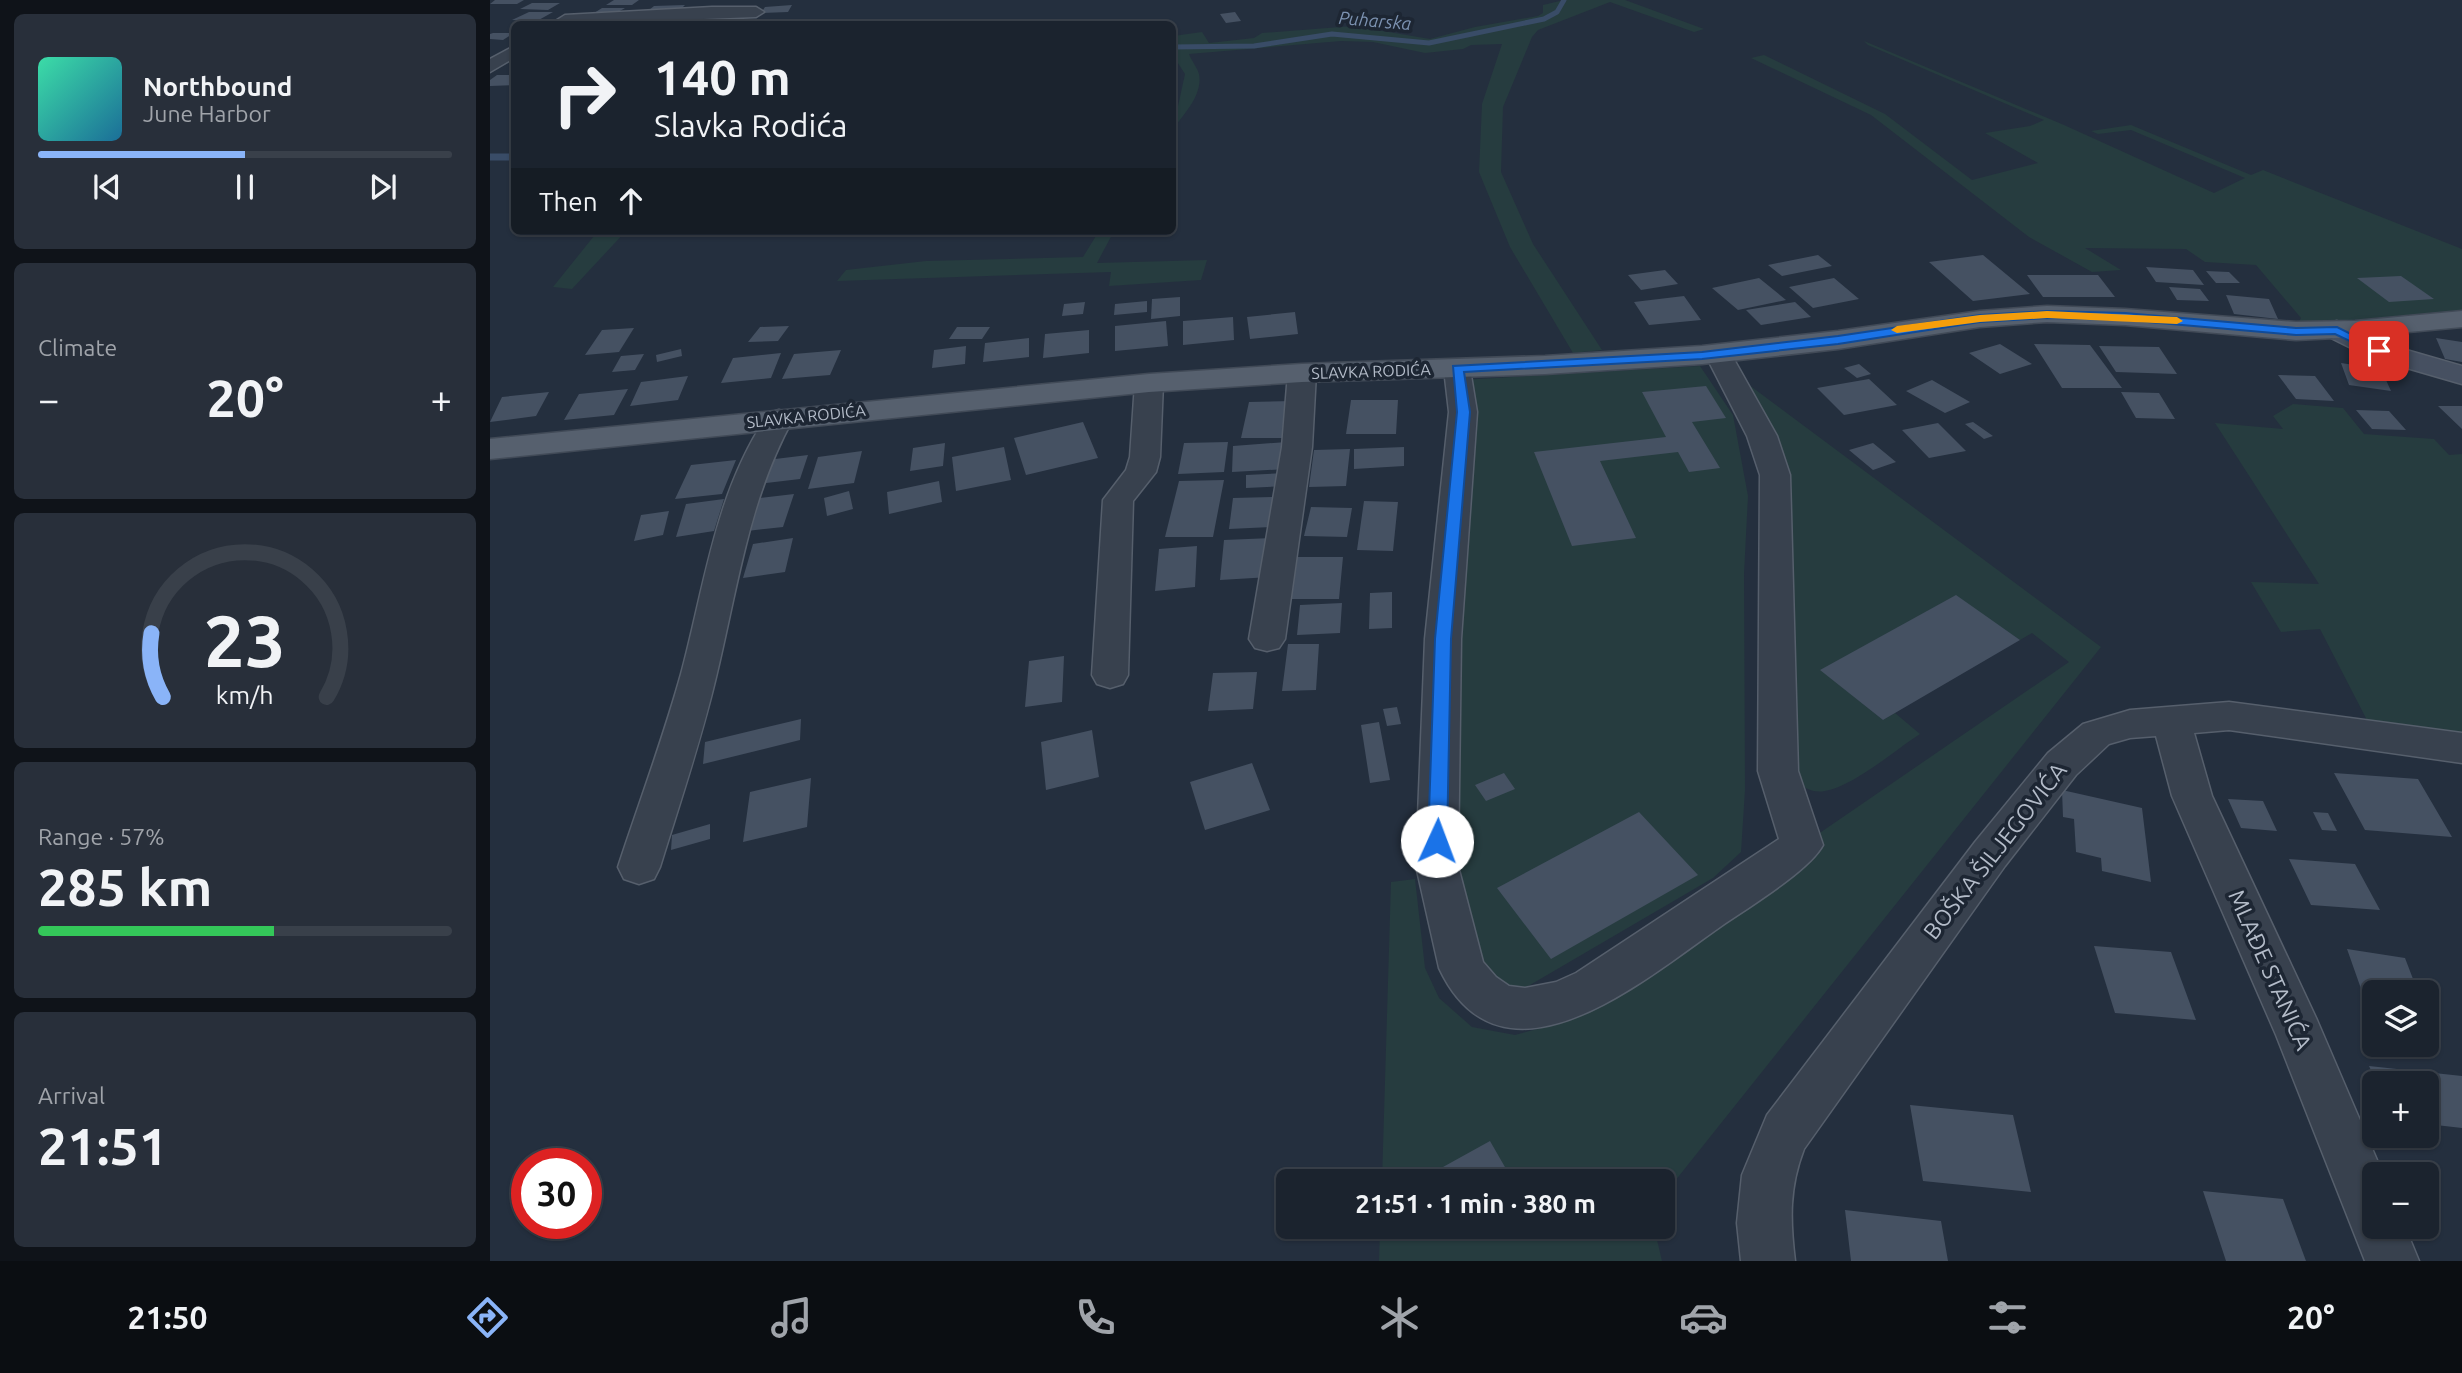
<!DOCTYPE html>
<html lang="en">
<head>
<meta charset="utf-8">
<style>
	:root { --surface:#1b232e; --page:#282f3a; --text:#f1f3f6; --muted:#a0a4aa; --line:#39404a; --accent:#8ab4f8 }
	body { margin:0; font-family:Ubuntu,sans-serif; background:var(--page); color:var(--text); height:100vh; display:flex; flex-direction:column; font-size:26px; white-space:nowrap }
	* { box-sizing:border-box; margin:0 }
	p { font-size:23px; color:var(--muted) }
	.icon { flex:none; width:38px; height:38px; fill:none; stroke:currentColor; stroke-width:2; stroke-linecap:round; stroke-linejoin:round }
	.map { position:relative; flex:1; overflow:hidden }
	.panel { display:flex; flex-direction:column; gap:14px; padding:14px; background:#0f1319; width:490px }
	.panel>* { flex:none }
	.guide { position:absolute; left:21px; top:21px; width:665px; height:214px; border-radius:10px; box-shadow:0 2px 5px #0004,0 0 0 2px var(--line); background:#1b232e; color:var(--text); overflow:hidden }
	.controls { position:absolute; left:1872px; top:980px; display:grid; gap:14px }
	.controls a { display:grid; place-items:center; width:77px; height:77px; border-radius:10px; background:var(--surface); box-shadow:0 2px 5px #0004,0 0 0 2px var(--line); font-size:35px }
	.speed { position:absolute; left:21px; top:1148px; display:flex; gap:14px; font-size:35px; font-weight:700; text-align:center }
	.speed>* { display:grid; place-content:center; width:91px; height:91px; border-radius:50%; background:var(--surface); box-shadow:0 2px 5px #0004,0 0 0 2px var(--line); line-height:1 }
	.speed .limit { border:10px solid #d22; background:#fff; color:#111 }
	.pin { position:absolute; display:grid; place-items:center; width:60px; height:60px; color:#fff; margin:-30px; border-radius:14px; box-shadow:0 4px 10px #0006 }
	.me { position:absolute; width:77px; margin:-38px; rotate:2deg; stroke-linejoin:round; filter:drop-shadow(0 0 5px #0008) }
	.turn { display:flex; align-items:center; gap:24px; height:147px; padding:0 28px; font-size:32px }
	.turn .icon { width:91px; height:91px; stroke-width:2.5 }
	.turn b { display:block; font-size:49px; line-height:60px }
	.then { display:flex; align-items:center; height:66px; padding:0 28px; background:#0003; gap:14px; font-size:26px }
	.big { font-size:52px; font-weight:600; line-height:1.1 }
	.panel .card { flex:1; display:flex; flex-direction:column; justify-content:center; gap:10px; min-width:0; padding:0 24px; border-radius:10px; background:var(--page) }
	.panel .dial { align-items:center; gap:0 }
	.dial svg { height:182px; overflow:visible; fill:none; stroke:var(--line); stroke-width:7; stroke-linecap:round; text-anchor:middle }
	.dial text { fill:var(--text); stroke:none }
	.song { display:flex; align-items:center; gap:21px }
	.cover { width:84px; height:84px; border-radius:10px; background:linear-gradient(135deg,hsl(160 70% 55%),hsl(200 70% 35%)) }
	.played { height:7px; border-radius:4px; background:linear-gradient(90deg,var(--accent) 50%,var(--line) 50%) }
	.keys { display:flex; justify-content:space-around; direction:ltr }
	.heat { display:flex; justify-content:space-between; align-items:center; font-size:38px; direction:ltr }
	.charge { height:10px; border-radius:5px; background:linear-gradient(90deg,#34c759 57%,var(--line) 0) }
	.trip { position:absolute; left:786px; top:1169px; width:399px; height:70px; border-radius:10px; background:var(--surface); box-shadow:0 2px 5px #0004,0 0 0 2px var(--line); font-weight:600; line-height:70px; text-align:center }
	.menu { display:flex; height:112px; justify-content:space-around; align-items:center; background:#0b0e12; color:var(--muted) }
	.menu .icon { width:49px; height:49px }
	.menu .on { color:var(--accent) }
	.menu b { font-size:32px; color:var(--text) }
	main { display:flex; flex:1; min-height:0 }
	.map>svg:first-child { display:block }
	.green { fill:#263c3f }
	.lines { fill:none; stroke-linecap:round; stroke-linejoin:round }
	.stream-far1 { stroke:#394c67; stroke-width:5 }
	.stream { stroke:#394c67; stroke-width:7 }
	.building { fill:#455162 }
	.street-casing { stroke:#565f6c; stroke-width:3 }
	.secondary-casing { stroke:#565f6c; stroke-width:3 }
	.primary-casing { stroke:#414a57; stroke-width:3 }
	.street { fill:#38414e; fill-rule:evenodd }
	.secondary { fill:#465061; fill-rule:evenodd }
	.primary { fill:#56606e; fill-rule:evenodd }
	.route { fill:#1a73e8; stroke:#114b97; stroke-width:2 }
	.slow { fill:#f59e0b }
	.labels { text-anchor:middle; stroke-width:7; stroke-linejoin:round; paint-order:stroke }
	.far-street-label { font-size:16px; fill:#b4bcc9; stroke:#1d2633 }
	.far-water-label { font-size:18px; font-style:italic; fill:#7c92b1; stroke:#1d2633 }
	.near-street-label { font-size:23px; fill:#b4bcc9; stroke:#1d2633 }
</style>
</head>
<body>
<main>
<section class="panel">
<div class="card">
<div class="song"><i class="cover"></i><div><b>Northbound</b><p>June Harbor</p></div></div>
<div class="played"></div>
<div class="keys"><svg class="icon" aria-label="previous" viewBox="0 0 24 24"><path d="M18 5L8 12l10 7zM5 5v14"/></svg><svg class="icon" aria-label="pause" viewBox="0 0 24 24"><path d="M8 5v14M16 5v14"/></svg><svg class="icon" aria-label="next" viewBox="0 0 24 24"><path d="M6 5l10 7-10 7zM19 5v14"/></svg></div>
</div>
<div class="card"><p>Climate</p>
<div class="heat"><a>−</a><b class="big">20°</b><a>+</a></div>
</div>
<div class="card dial"><svg viewBox="0 0 100 80">
<path d="M14 69A42 42 0 1 1 86 69"/>
<path d="M14 69A42 42 0 0 1 9 41" stroke="#8ab4f8"/>
<text x="50" y="56" font-size="32" font-weight="700">23</text>
<text x="50" y="72" font-size="11">km/h</text>
</svg></div>
<div class="card"><p>Range · 57%</p><b class="big">285 km</b><div class="charge"></div></div>
<div class="card"><p>Arrival</p><b class="big">21:51</b></div>
</section>
<div class="map">
<svg width="1972" height="1261" viewBox="0 0 1972 1261">
	<rect width="100%" height="100%" fill="#242f3e"/>
	<path class="green" d="M1074,0H1135L1214,29L1204,32L1120,2L1048,30L1042,37L1013,107L1011,172L1043,244L1112,350L1083,353L1020,247L989,172L992,104L1012,44L981,45L973,49L935,53L883,42L851,41L699,54C701,60 707,67 709,74C713,95 694,114 683,129L695,74L684,57L683,67V36L712,32L719,43L764,38L772,33L863,26L940,39L985,27L1048,16L1053,13V5Z
		M1374,41L1574,125L1724,193L1755,178L1641,130L1608,134L1601,131L1641,125L1761,175L1773,170L1972,249V310L1807,325L1811,318L1766,265L1715,262L1696,249L1595,248L1631,270L1602,272L1539,237L1381,115L1261,58L1274,55L1395,114L1482,180L1548,163L1495,133L1540,126L1554,120L1378,45Z
		M108,231H136L82,289L63,287Z
		M609,231H624L607,263L717,260L711,280L619,286L621,272L347,281L356,270L436,261L593,257Z
		M1210,366L1243,415L1258,496L1254,574L1255,790L1251,852L1223,878L1033,989L991,980L961,913L971,380Z
		M1239,370L1611,647L1173,1196L1172,1181H892L901,882L925,879L935,968L949,998L982,1027L1025,1035L1074,1022L1300,879L1318,841L1579,662L1542,633L1530,640L1465,596L1331,670L1393,720L1405,713L1430,734C1405,750 1364,786 1335,791C1324,793 1317,789 1309,784L1291,546Z
		M1803,404L1853,408L1874,434L1944,439L1959,455L1972,454V741L1880,726L1830,629L1791,632L1761,582L1829,584L1725,423L1793,429L1783,416Z
		M890,1227H1164L1172,1261H889Z"/>
	<g class="lines">
		<path class="stream-far1" d="M682,47L764,46L842,34L939,43L1054,19L1067,12L1074,0"/>
		<path class="stream" d="M0,157H24"/>
	</g>
	<path class="building" d="M5,0H34L27,4H0Z
		M124,0H149L142,5H116Z
		M42,3H70L58,10L30,9Z
		M195,5L191,9L159,10L164,6Z
		M302,5L298,12L271,13L275,7Z
		M112,8H135L123,15H101Z
		M39,12H63L47,21L22,20Z
		M745,12L751,21L736,23L730,14Z
		M3,33H24L13,40L0,39V34Z
		M7,75H24V85L0,86V80Z
		M1328,255L1342,266L1292,276L1278,265Z
		M1493,255L1540,294L1483,301L1439,262Z
		M1656,267L1703,270L1714,285L1666,282Z
		M1175,270L1188,284L1151,290L1138,275Z
		M1716,271L1739,272L1750,283H1726Z
		M1537,275H1608L1625,297H1553Z
		M1911,276L1944,299L1899,302L1867,278Z
		M1269,278L1296,300L1248,310L1222,288Z
		M1344,278L1369,299L1323,308L1299,287Z
		M1679,287L1710,289L1719,301L1687,300Z
		M1736,295L1779,299L1788,319L1744,314Z
		M1194,296L1211,320L1159,325L1144,302Z
		M690,297V316L661,319L662,299Z
		M657,301V312L624,315L625,304Z
		M595,302L593,314L572,316L574,304Z
		M1305,302L1321,317L1271,325L1256,310Z
		M805,312L808,334L760,339L757,317Z
		M743,317L744,340L693,345V321Z
		M676,321L678,346L625,351V326Z
		M299,326L288,341L258,342L270,327Z
		M467,327H500L492,339H459Z
		M144,328L129,352L95,355L112,330Z
		M599,330V353L553,358L555,334Z
		M539,338V357L493,362L495,343Z
		M1946,338L1972,342V362L1955,359Z
		M1510,344L1542,364L1510,374L1479,353Z
		M1544,344L1600,345L1632,388H1572Z
		M476,346L475,364L442,368L444,350Z
		M1609,346L1669,347L1687,374L1626,372Z
		M191,349L192,356L167,362L166,355Z
		M351,350L340,375L292,379L304,354Z
		M291,353L281,378L231,383L243,358Z
		M154,354L145,370L122,372L131,356Z
		M1851,363L1891,369L1901,391L1859,385Z
		M1369,364L1381,374L1367,378L1354,368Z
		M1788,375L1825,376L1844,401L1806,399Z
		M198,376L188,400L140,406L151,382Z
		M1379,379L1407,405L1354,415L1327,388Z
		M1442,380L1480,402L1455,413L1416,391Z
		M1216,386L1236,418L1202,422L1230,468L1199,472L1188,452L1110,461L1146,538L1082,546L1044,452L1176,437L1152,392Z
		M138,389L124,415L74,420L89,394Z
		M59,392L46,416L0,422L12,397Z
		M1631,392L1669,393L1685,419L1646,418Z
		M861,400H908L906,434H856Z
		M803,401L797,438H751L759,402Z
		M1948,406H1972V429Z
		M1866,410L1899,411L1916,430L1882,429Z
		M593,422L608,458L536,475L524,438Z
		M1483,422L1503,436L1494,439L1475,424Z
		M1448,423L1476,451L1439,458L1412,430Z
		M738,442L734,472L688,474L694,443Z
		M797,442V469L742,472L743,446Z
		M455,443L453,466L420,471L423,448Z
		M1383,443L1406,462L1383,470L1359,450Z
		M514,447L521,480L466,491L462,457Z
		M914,447V466L864,469V449Z
		M860,449L856,486L819,487L824,450Z
		M372,451L364,483L318,489L328,457Z
		M318,455L310,479L268,484L277,460Z
		M246,460L232,494L185,499L201,465Z
		M796,473V486L756,488V475Z
		M734,480L723,537H675L689,481Z
		M449,481L452,502L399,514L397,492Z
		M359,491L363,509L337,516L334,498Z
		M304,494L293,527L257,531L269,498Z
		M784,497L781,527L739,529L743,498Z
		M234,499L224,531L186,537L196,504Z
		M874,501L908,502L903,551L867,550Z
		M821,507L862,508L857,537L814,536Z
		M179,511L173,535L144,541L151,515Z
		M303,538L295,572L253,578L263,544Z
		M782,538L780,577L730,580L734,540Z
		M707,546L705,587L665,591L669,549Z
		M802,557H853L849,599H796Z
		M902,592V628L879,629L880,593Z
		M1466,595L1530,640L1393,720L1330,670Z
		M852,603L850,633L807,635L810,605Z
		M798,644H829L826,690L792,691Z
		M574,656L572,702L535,707L539,661Z
		M767,672L763,709L718,711L723,673Z
		M907,707L911,724L897,726L893,709Z
		M311,719L310,740L213,764L215,742Z
		M889,722L900,780L880,783L871,725Z
		M602,730L609,777L556,790L551,742Z
		M762,763L780,810L715,830L700,782Z
		M1014,773L1025,789L996,801L985,785Z
		M1844,773L1928,779L1962,837L1875,830Z
		M321,778L317,827L253,842L260,792Z
		M1572,790L1652,808L1661,882L1612,871L1611,858L1586,852L1584,819L1573,817Z
		M1738,799L1773,801L1787,831L1751,828Z
		M1149,812L1208,875L1061,959L1007,888Z
		M1823,812L1838,813L1847,831L1832,830Z
		M220,824V839L181,850L182,835Z
		M1799,859L1865,864L1890,910L1821,905Z
		M1604,946L1681,952L1706,1020L1625,1013Z
		M1857,949L1915,958L1928,992H1885V1001L1875,1000Z
		M1879,1066L1972,1076V1128L1937,1124V1083H1887Z
		M1420,1105L1523,1115L1541,1192L1433,1181Z
		M1000,1141L1023,1181H961L953,1167Z
		M1713,1191L1793,1199L1816,1261H1736Z
		M1355,1210L1451,1221L1458,1261H1361Z"/>
	<g class="lines">
		<defs>
			<path id="street" d="M222,7H266L274,12L266,17L82,24L69,23L67,20L75,15Z
				M24,46V58L0,72V59Z
				M1228,346L1237,348L1241,354L1287,436L1300,475L1308,771L1333,845C1319,871 1256,909 1230,927C1154,980 1012,1102 949,968L926,866L935,639L959,412L954,369L957,363L967,361L977,363L980,369L987,412L971,639L968,866L993,962L1006,977L1019,986L1035,988L1066,982L1086,973L1289,839L1268,771L1270,475L1257,436L1215,354L1219,348Z
				M812,365L822,367L826,373L822,447L795,639L789,648L777,651L765,648L759,639L792,447L798,373L802,367Z
				M659,375L669,377L673,383L670,457L666,472L643,501L638,675L633,684L620,688L607,684L602,675L613,500L636,470L640,457L645,383L649,377Z
				M289,410L299,413L303,419C259,499 248,585 227,673C212,738 190,802 170,867L164,879L149,884L134,879L128,867C149,803 173,739 191,674C215,585 225,491 279,413Z
				M1739,702L1972,733V763L1739,730L1704,733L1722,796L1827,1020L1893,1174H1885V1227H1915L1929,1261H1875L1786,1035L1682,796L1666,736L1640,738L1619,744L1586,775L1515,866L1314,1149C1299,1188 1300,1220 1305,1261H1251L1247,1223L1252,1175L1277,1115L1485,842L1558,753L1593,724L1640,710Z"/>
			<path id="secondary" d="M1847,321L1899,345L1972,366V384L1879,357L1837,336L1833,330L1837,324Z"/>
			<path id="primary" d="M1557,306L1635,309L1806,322L1865,321L1972,311V327L1865,337L1806,340L1635,325L1557,322L1490,327L1348,349L1212,364L1055,374L812,382L659,392L0,459V439L659,374L812,364L1055,356L1212,346L1348,331L1490,311Z"/>
		</defs>
		<use href="#street" class="street-casing"/>
		<use href="#secondary" class="secondary-casing"/>
		<use href="#primary" class="primary-casing"/>
		<use href="#street" class="street"/>
		<use href="#secondary" class="secondary"/>
		<use href="#primary" class="primary"/>
	</g>
	<path class="route" d="M1557,311L1635,313L1806,328L1847,327L1895,351L1885,353L1845,334L1806,335L1635,320L1557,318L1490,322L1348,344L1212,359L974,372L980,412L961,639L957,841L954,846L947,848L941,846L938,841L945,639L967,412L963,366L1212,352L1348,336L1490,315Z"/>
	<path class="slow" d="M1557,311L1687,317L1693,321L1687,324L1557,318L1490,322L1407,333L1401,330L1407,326L1490,315Z"/>
	<g class="labels">
		<g class="far-street-label">
			<text transform="translate(881 371) rotate(-2)" y="6">SLAVKA RODIĆA</text>
			<text transform="translate(316 416) rotate(-6)" y="6">SLAVKA RODIĆA</text>
		</g>
		<g class="far-water-label">
			<text transform="translate(885 21) rotate(5)" y="6">Puharska</text>
		</g>
		<g class="near-street-label">
			<text transform="translate(1505 851) rotate(-52)" y="8">BOŠKA ŠILJEGOVIĆA</text>
			<text transform="translate(1780 970) rotate(66)" y="8">MLAĐE STANIĆA</text>
		</g>
	</g>
</svg>
<div class="controls">
<a><svg class="icon" aria-label="layers" viewBox="0 0 24 24"><path d="M12 4l9 5-9 5-9-5zM3 14l9 5 9-5"/></svg></a>
<a>+</a>
<a>−</a>
</div>
<div class="speed"><div class="limit">30</div></div>
<div class="pin" style="left:1889px;top:351px;background:#d93025"><svg class="icon" aria-label="arrive" viewBox="0 0 24 24"><path d="M6 21V4h12l-3 4 3 4H6"/></svg></div>
<svg class="me" style="left:947px;top:841px" viewBox="-20 -20 40 40"><circle r="19" fill="#fff"/><path d="M0-13L10 11 0 6-10 11z" fill="#1a73e8"/></svg>
<div class="trip">21:51 · 1 min · 380 m</div>
<div class="guide">
<div class="turn"><svg class="icon" aria-label="right" viewBox="0 0 24 24"><path d="M7 20v-9h11M14 6l5 5-5 5"/></svg><div><b>140 m</b>Slavka Rodića</div></div>
<div class="then">Then<svg class="icon" aria-label="ahead" viewBox="0 0 24 24"><path d="M12 20V5M6 11l6-6 6 6"/></svg></div>
</div>
</div>
</main>
<nav class="menu">
<b>21:50</b>
<svg class="icon on" aria-label="directions" viewBox="0 0 24 24"><path d="M12 3l9 9-9 9-9-9zM9 14v-3h6M13 9l2 2-2 2"/></svg>
<svg class="icon" aria-label="music" viewBox="0 0 24 24"><path d="M9 18V5l10-2v13"/><circle cx="6" cy="18" r="3"/><circle cx="16" cy="16" r="3"/></svg>
<svg class="icon" aria-label="phone" viewBox="0 0 24 24"><path d="M5 4h4l2 5-3 2q2 4 5 5l2-3 5 2v4C11 20 4 13 5 4z"/></svg>
<svg class="icon" aria-label="climate" viewBox="0 0 24 24"><path d="M12 3v18M4 7l16 10M4 17L20 7"/></svg>
<svg class="icon" aria-label="car" viewBox="0 0 24 24"><path d="M5 17H2v-5l4-1 3-4h7l3 4 3 1v5h-3M9 17h6M6 11h13"/><circle cx="7" cy="17" r="2"/><circle cx="17" cy="17" r="2"/></svg>
<svg class="icon" aria-label="filters" viewBox="0 0 24 24"><path d="M4 7h16M4 17h16"/><circle cx="9" cy="7" r="2"/><circle cx="15" cy="17" r="2"/></svg>
<b>20°</b>
</nav>
</body>
</html>
